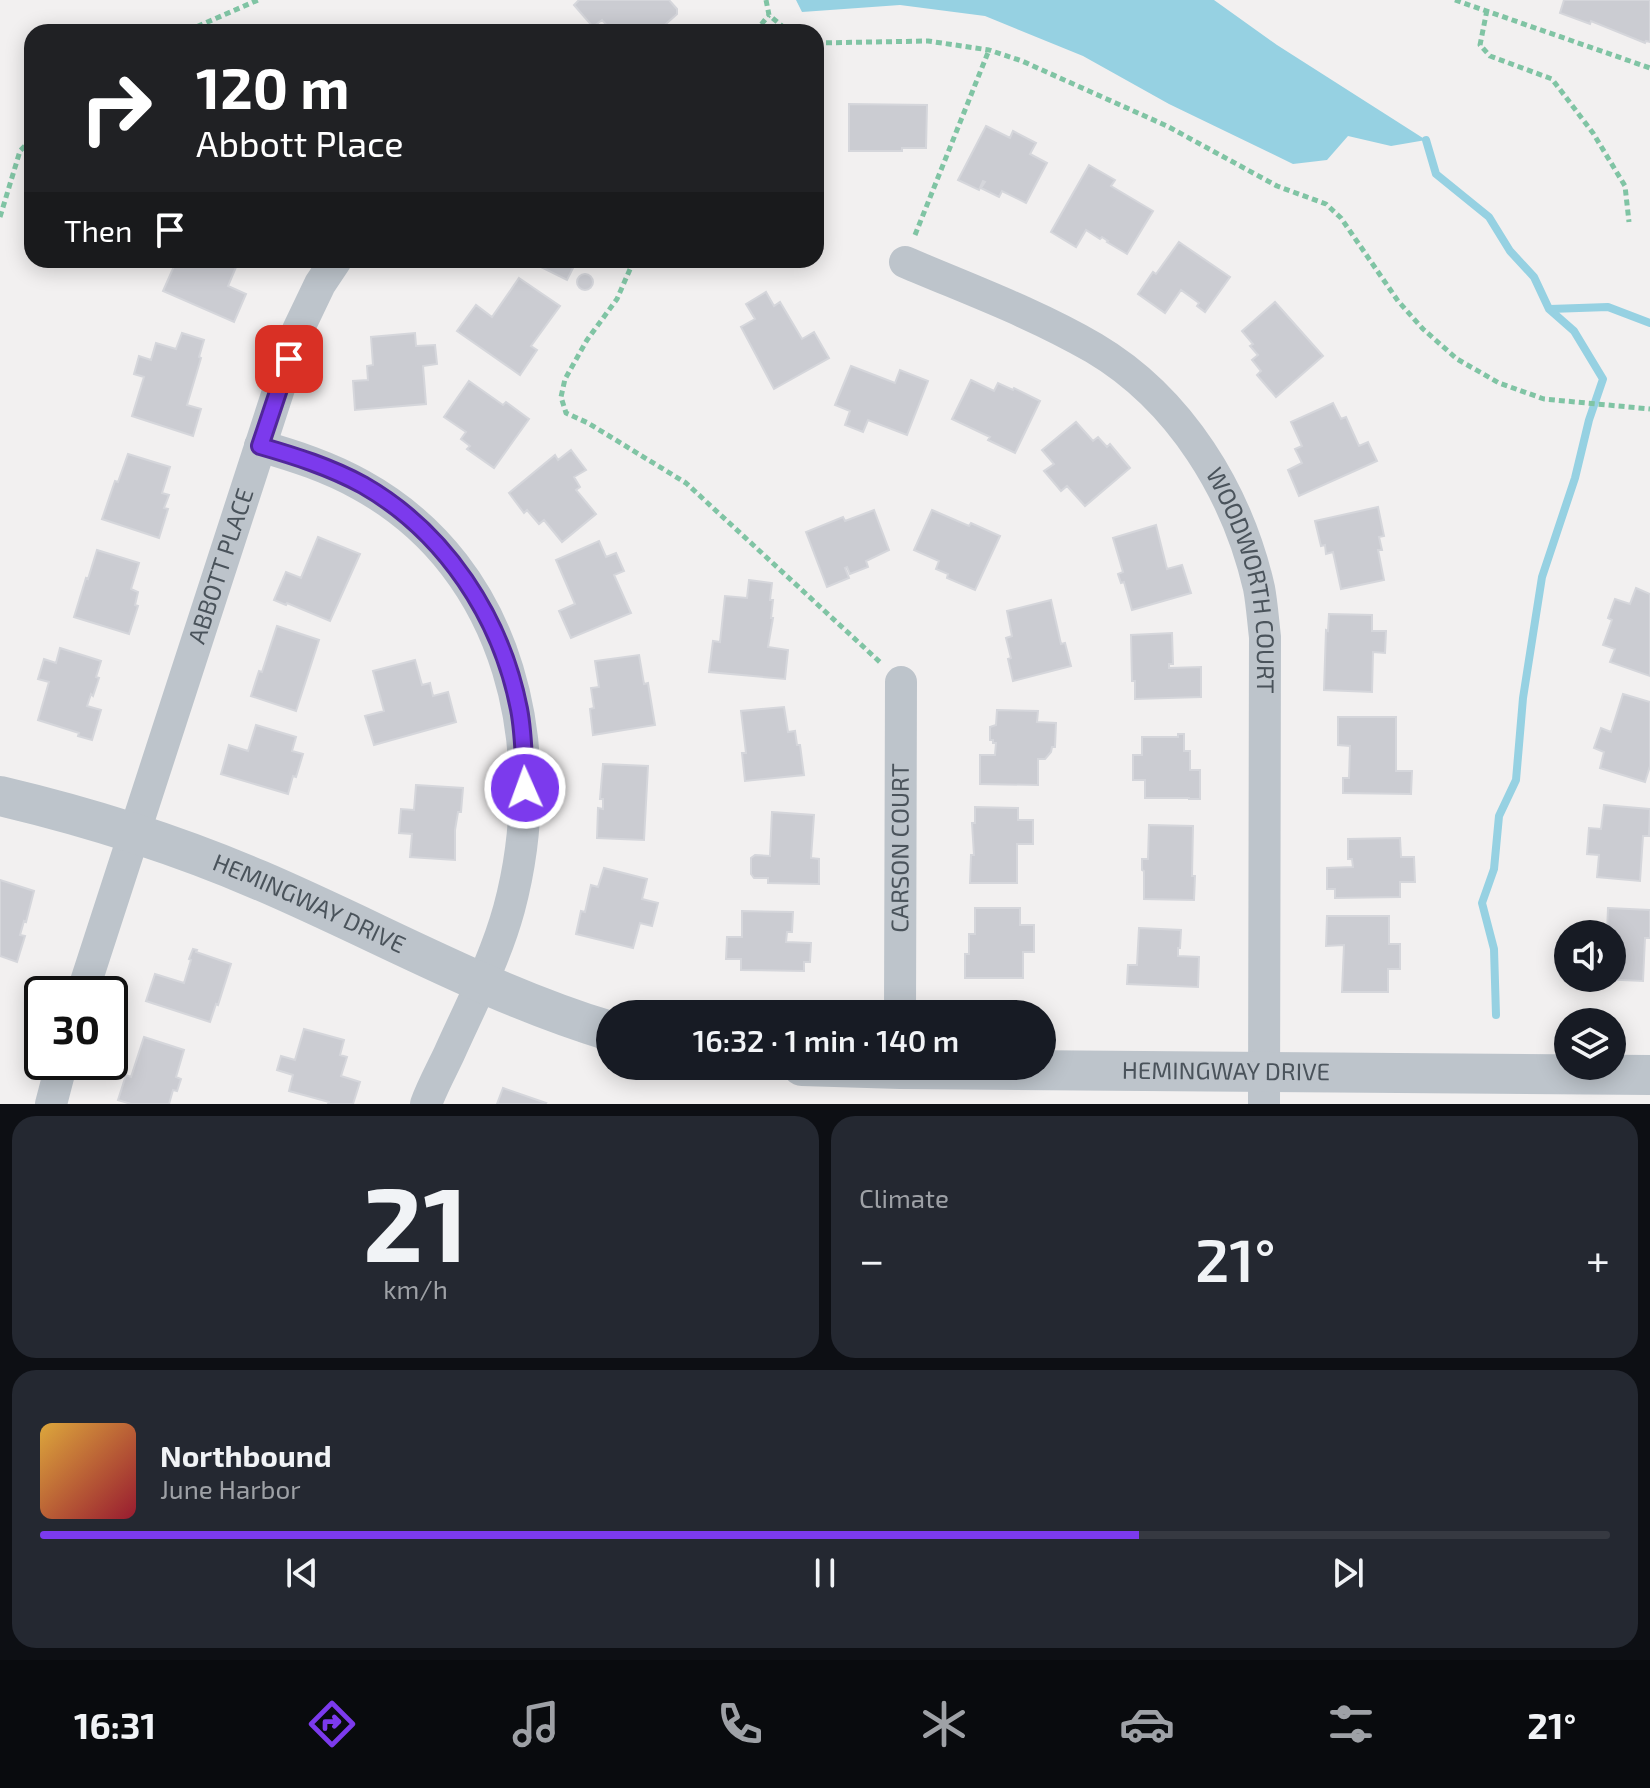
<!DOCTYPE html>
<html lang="en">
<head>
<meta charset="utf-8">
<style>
	:root { --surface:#171b24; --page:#242831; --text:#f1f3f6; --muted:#9ea1a6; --line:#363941; --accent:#7c3aed }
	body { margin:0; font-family:"Exo 2",sans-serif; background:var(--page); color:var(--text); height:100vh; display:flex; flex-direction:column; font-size:30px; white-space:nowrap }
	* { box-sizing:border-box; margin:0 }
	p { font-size:26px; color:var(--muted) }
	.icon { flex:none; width:44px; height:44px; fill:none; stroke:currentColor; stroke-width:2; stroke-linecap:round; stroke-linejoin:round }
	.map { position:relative; height:1104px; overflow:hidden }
	.panel { display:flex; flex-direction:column; gap:12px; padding:12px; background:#0d0f14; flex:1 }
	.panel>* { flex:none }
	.guide { position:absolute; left:24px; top:24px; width:800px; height:244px; border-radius:24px; box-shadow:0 4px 20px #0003; background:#202124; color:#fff; overflow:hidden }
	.buttons { position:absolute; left:1554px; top:920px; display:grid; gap:16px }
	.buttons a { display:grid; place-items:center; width:72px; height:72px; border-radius:50%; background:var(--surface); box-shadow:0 4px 20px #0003; font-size:40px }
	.speed { position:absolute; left:24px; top:976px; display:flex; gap:16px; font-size:40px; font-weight:700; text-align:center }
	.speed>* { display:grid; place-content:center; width:104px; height:104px; border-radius:50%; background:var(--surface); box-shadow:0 4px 20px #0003; line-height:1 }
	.speed .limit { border:4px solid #111; border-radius:12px; background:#fff; color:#111 }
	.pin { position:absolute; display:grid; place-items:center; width:68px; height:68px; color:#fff; margin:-34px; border-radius:16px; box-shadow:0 4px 12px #0006 }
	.me { position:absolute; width:88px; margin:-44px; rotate:358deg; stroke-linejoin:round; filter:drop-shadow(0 0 6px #0008) }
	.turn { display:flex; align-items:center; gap:28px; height:168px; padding:0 40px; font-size:36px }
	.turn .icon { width:104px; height:104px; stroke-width:2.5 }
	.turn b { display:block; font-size:56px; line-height:68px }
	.then { display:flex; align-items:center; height:76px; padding:0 40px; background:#0003; gap:16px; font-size:30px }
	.big { font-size:60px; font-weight:600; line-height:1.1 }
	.panel .card { flex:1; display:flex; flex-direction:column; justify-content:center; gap:12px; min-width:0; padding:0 28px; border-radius:24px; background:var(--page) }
	.panel .dial { align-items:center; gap:0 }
	.dial b { font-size:104px; line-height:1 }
	.song { display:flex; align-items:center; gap:24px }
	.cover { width:96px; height:96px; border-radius:12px; background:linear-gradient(135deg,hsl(40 70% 55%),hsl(350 70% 35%)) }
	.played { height:8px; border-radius:4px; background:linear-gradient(90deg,var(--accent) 70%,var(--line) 70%) }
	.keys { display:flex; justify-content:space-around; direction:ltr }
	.heat { display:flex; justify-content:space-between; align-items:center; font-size:44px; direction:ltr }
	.panel .tiles { flex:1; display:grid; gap:12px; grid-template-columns:1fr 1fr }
	.card:last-child { grid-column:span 2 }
	.trip { position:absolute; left:596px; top:1000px; width:460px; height:80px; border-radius:40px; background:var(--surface); box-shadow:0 4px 20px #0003; font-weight:600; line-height:80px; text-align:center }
	.menu { display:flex; height:128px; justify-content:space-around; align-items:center; background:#090b0e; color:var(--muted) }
	.menu .icon { width:56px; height:56px }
	.menu .active { color:var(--accent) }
	.menu b { font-size:36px; color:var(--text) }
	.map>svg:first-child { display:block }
	.water { fill:#96d1e2 }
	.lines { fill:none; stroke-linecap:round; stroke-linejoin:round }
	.stream { stroke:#96d1e2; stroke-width:8 }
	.building { fill:#cbccd2; stroke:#d5d6db; stroke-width:2 }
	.path { stroke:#80c4a4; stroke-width:5; stroke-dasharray:6 4; stroke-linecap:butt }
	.minor { stroke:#bdc4cb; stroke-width:32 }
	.tertiary { stroke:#bdc4cb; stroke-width:40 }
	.route-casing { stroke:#51269a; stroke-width:20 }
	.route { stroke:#7c3aed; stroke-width:14 }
	.labels { text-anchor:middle; stroke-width:6; stroke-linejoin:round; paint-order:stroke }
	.street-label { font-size:24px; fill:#4a535b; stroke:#fff }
</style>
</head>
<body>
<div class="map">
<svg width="1650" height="1104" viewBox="0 0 1650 1104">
	<rect width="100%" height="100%" fill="#f2f0f0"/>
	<path class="water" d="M796,0H1214L1277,45L1426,140L1391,146L1348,136L1327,160L1293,164L1169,104L1083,56L985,16L900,5L802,12Z"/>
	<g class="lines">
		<path class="stream" d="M1426,140L1436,174L1489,217L1510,251L1534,277L1549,309L1574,331L1603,379L1589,420L1575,478L1542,577L1523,698L1516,780L1499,816L1494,869L1482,903L1494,949L1496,1015
			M1550,309L1608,307L1650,323"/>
	</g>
	<path class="building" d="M579,0H669L677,9V14L657,32H613L602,20L593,27L574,5Z
		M1564,0H1650V42L1646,41L1645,43L1591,21L1590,24L1560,13Z
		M849,104L927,105L926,148H902V151H849Z
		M986,126L1010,138L1013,131L1036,143L1030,154L1047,163L1026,203L1002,191L999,197L981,188L985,182L983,181L979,190L958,180Z
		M1089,165L1115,180L1111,186L1153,211L1127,254L1107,242L1108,241L1102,237L1100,239L1086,230L1076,247L1051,232Z
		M1179,242L1230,277L1205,312L1197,306L1199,303L1181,290L1165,313L1138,294L1153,272L1156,274Z
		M186,260H239L228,286L246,294L234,322L163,291L175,264L183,267Z
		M527,260H577L567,280Z
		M577 282a8 8 0 1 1 16 0a8 8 0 1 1-16 0Z
		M519,278L560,306L531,346L537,350L520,375L457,331L476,305L492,317Z
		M766,292L774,306L780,302L802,339L814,332L829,358L774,389L741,327L755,319L746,304Z
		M1275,302L1323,356L1276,397L1257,375L1261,371L1252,360L1258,355L1250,346L1253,344L1242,331Z
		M182,333L204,340L199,357L201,358L187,405L201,409L193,436L132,416L144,377L134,374L139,356L151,360L156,343L176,349Z
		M415,333L416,346L435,345L437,364L423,366L426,404L355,410L353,381L368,380L367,366L373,365L371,337Z
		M851,366L895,383L900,370L928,381L907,435L868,420L863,432L845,425L850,411L835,405Z
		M971,380L994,391L998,383L1013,390L1014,388L1040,401L1015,453L988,440L990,437L952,419Z
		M469,381L503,405L506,402L529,419L494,468L467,449L470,446L461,439L466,432L444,417Z
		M1333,403L1341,419L1346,417L1359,446L1368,442L1377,461L1299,496L1288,470L1302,463L1295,449L1302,446L1291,422Z
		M1076,422L1093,441L1098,437L1107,447L1110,444L1130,468L1085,506L1067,486L1061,491L1044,471L1054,464L1042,450Z
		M571,450L586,470L574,477L580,487L576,490L596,514L562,542L544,520L539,524L527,510L524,513L509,493L555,455L558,460Z
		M128,454L170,467L162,493L169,495L164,508L168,509L159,538L102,519L115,481L118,482Z
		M1378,507L1384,536L1379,537L1382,550H1378L1384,580L1341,589L1333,552L1326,554L1325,545L1321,546L1315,521Z
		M874,510L889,550L866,561L868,567L850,574L847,567L845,568L849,578L827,587L806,532L843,517L845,521Z
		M932,510L969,526L971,523L1000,536L975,590L947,578L948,574L936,569L939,561L914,550Z
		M1156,525L1167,569L1182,565L1191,593L1132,610L1124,582L1121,583L1118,574L1123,572L1113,538Z
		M318,537L360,554L330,621L287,603L286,605L274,600L286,572L301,578Z
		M599,541L606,557L616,553L624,571L614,575L631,613L571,638L559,611L575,604L556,560Z
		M97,550L139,563L131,589L138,592L135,605L138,606L129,634L74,617L86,578L88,579Z
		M749,580L772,583L770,600H773L771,618H773L768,647L788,650L785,679L709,672L713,641L720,642L725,596L747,598Z
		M1636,588L1650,594V676L1610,662L1615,649L1603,645L1612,620L1608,618L1615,599L1630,604Z
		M1051,600L1061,644L1065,643L1071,666L1013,681L1008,659L1011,658L1006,638L1012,636L1007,611Z
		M1329,614L1372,615V631H1386L1385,653L1373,652L1372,692L1324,690L1326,630L1328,631Z
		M277,626L319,640L296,711L251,696L259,671L262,672Z
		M1172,633L1173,664H1169V668L1201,667V697L1135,699V681H1132L1131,635Z
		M60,648L101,661L96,677L99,678L93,696L91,694L87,706L101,710L92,740L78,736L79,733L38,720L49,682L38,679L44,659L56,663Z
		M639,655L644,684L648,683L655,725L593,735L590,709L594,708L591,688L599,687L595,661Z
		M415,660L422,685L430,683L433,696L448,692L456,722L374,745L365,716L384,711L373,671Z
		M1623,694L1650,702V766L1645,782L1600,768L1604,752L1594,748L1601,728L1611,732Z
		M784,707L788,732L795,731L797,745H800L804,775L745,781L742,753H746L741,711Z
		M997,710L1038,711L1037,722L1056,723L1055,747H1052L1051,752L1045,759H1038V785L980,784V755H995L996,743H993V740H990V727L996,725Z
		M1338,717H1396V771H1412L1411,794L1343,793V778H1349L1350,746L1338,745Z
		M256,725L296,737L292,751L303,754L296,777L293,776L288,794L221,774L229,745L248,751Z
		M1178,734H1184V751H1190V770H1200V799H1189V798H1145V780H1133V755H1142V737H1178Z
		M603,764L648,766L644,840L597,838L598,808L603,809V799H600Z
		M416,785L463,788L461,812H458L455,830V860L410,857L412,834L399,833L401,809L414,810Z
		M1604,805L1650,809L1649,836H1643L1640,881L1597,877L1599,855L1587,854L1589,828L1601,829Z
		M975,807L1018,808V820H1033V844H1017V883H970L971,855H974L972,823H975Z
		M772,812L814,815L811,858L819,859V884L768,883V878H754L751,874V858L755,855L770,856Z
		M1149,825L1193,826L1192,876H1195L1194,900L1144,899V871L1142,870V859H1148Z
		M1400,838L1401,857H1414L1415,882H1400V897L1335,898V889H1327V868L1353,867L1352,859H1348V839Z
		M604,868L647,879L642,899L658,903L652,926L640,923L633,948L576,934L581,911L585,912L591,885L598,887Z
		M0,880L34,891L26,922L24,921L20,935L25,936L17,962L0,956Z
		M975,908H1020V925H1034V952H1023V978H965V954H969V934H975Z
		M1608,908L1650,910V938H1645L1643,981L1600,979L1612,978V934H1602V931L1607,932Z
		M742,911L793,912L792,932H787L786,942L811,943L810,962H804V971L741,970V959H726L727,937H742Z
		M1327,916H1389V944H1400V969H1388V992H1342L1344,945L1326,946Z
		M1139,928L1181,930L1180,948H1178V956L1199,957L1198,987L1127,984L1128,965H1137Z
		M193,949L197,950L196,952L231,964L218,1005L216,1004L210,1022L146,1001L155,974L184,983L191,960L189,959Z
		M304,1029L344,1040L340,1055L347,1057L341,1076L360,1082L353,1104H328L329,1102L289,1091L293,1075L277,1070L281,1056L295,1060Z
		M144,1037L184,1050L176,1077L181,1079L177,1091L173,1090L169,1104H131L118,1100L126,1075L131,1077Z
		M503,1088L546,1103L545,1104H497Z"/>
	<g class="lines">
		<path class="path" d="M766,0L769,15L789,32
			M1455,0L1650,68
			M1487,10L1480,45L1490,56L1552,79L1593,133L1625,186L1629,222
			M178,32L196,27L258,0
			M755,32L769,15
			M816,43L928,41L989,50L1022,61L1167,126L1277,186L1326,204L1341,218L1398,301L1423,329L1457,359L1499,383L1544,399L1650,409
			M0,217L20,151L32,138
			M915,235L989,50
			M634,260L617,299L587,340L565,379L561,397L566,413L588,423L686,483L882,664"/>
		<g class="minor">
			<path id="s1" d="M905,262C968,289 1034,313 1094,348C1180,399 1237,492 1259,588C1262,604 1263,621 1265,637L1264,1104"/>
			<path d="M260,446C295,456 329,467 361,485C513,569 551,752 509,909C495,960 470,1007 449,1054C441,1071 432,1087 426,1104"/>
			<path id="s2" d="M82,994L298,330L320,284L336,260"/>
			<path id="s3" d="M900,1014L901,682"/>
			<path d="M51,1104L62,1062"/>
		</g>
		<g class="tertiary">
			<path id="s4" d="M0,796C89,817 175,844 259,880C376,930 488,994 610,1031"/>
			<path id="s5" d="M802,1066L900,1069L1650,1075"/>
		</g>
	</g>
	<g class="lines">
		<defs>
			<path id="route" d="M289,359L260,446C295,456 330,467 363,485C445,532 501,617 519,709C524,735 524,762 525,788"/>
		</defs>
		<use href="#route" class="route-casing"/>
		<use href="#route" class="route"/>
	</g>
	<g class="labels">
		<g class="street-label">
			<text dy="8" stroke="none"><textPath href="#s2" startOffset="450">ABBOTT PLACE</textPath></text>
			<text dy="8" stroke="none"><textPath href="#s1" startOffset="496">WOODWORTH COURT</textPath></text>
			<text dy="8" stroke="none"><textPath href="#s3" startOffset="166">CARSON COURT</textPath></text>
			<text dy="8" stroke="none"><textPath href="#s4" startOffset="328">HEMINGWAY DRIVE</textPath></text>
			<text dy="8" stroke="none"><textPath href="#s5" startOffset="424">HEMINGWAY DRIVE</textPath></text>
		</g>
	</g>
</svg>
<div class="buttons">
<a><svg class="icon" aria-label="sound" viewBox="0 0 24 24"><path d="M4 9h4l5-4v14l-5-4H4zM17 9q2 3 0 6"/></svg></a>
<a><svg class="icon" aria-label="layers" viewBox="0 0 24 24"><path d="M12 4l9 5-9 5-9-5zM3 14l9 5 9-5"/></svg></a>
</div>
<div class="speed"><div class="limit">30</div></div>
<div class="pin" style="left:289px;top:359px;background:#d93025"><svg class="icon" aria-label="arrive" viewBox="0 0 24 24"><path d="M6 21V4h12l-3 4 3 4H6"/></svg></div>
<svg class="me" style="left:525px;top:788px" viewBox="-20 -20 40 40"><circle r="17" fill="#7c3aed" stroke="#fff" stroke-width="3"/><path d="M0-11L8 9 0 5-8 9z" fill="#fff"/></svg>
<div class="trip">16:32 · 1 min · 140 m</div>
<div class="guide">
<div class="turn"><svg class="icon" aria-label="right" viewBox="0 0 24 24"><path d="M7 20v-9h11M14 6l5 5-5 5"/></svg><div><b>120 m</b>Abbott Place</div></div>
<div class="then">Then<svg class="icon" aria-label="arrive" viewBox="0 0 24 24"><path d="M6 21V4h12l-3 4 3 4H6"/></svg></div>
</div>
</div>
<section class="panel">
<div class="tiles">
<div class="card dial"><b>21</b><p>km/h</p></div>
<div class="card"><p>Climate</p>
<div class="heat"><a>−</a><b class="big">21°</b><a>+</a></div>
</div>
<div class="card">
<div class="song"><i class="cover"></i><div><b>Northbound</b><p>June Harbor</p></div></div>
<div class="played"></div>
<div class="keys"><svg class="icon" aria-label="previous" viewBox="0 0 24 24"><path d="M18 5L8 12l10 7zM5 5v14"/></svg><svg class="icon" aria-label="pause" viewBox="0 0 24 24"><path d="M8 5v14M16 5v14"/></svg><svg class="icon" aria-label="next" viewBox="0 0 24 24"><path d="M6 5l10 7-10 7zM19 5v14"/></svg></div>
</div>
</div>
</section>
<nav class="menu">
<b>16:31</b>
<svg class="icon active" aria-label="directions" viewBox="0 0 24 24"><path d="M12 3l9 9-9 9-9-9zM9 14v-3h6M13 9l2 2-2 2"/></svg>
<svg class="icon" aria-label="music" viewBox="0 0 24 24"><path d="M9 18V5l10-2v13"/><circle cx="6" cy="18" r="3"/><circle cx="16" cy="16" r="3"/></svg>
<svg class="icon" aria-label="phone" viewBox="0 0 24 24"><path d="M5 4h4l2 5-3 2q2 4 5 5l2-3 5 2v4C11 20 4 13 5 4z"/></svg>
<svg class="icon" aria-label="climate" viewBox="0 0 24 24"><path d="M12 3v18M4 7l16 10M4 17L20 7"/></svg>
<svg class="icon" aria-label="car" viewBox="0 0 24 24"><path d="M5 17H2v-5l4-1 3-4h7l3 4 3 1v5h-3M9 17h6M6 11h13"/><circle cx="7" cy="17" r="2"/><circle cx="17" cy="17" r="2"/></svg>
<svg class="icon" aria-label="filters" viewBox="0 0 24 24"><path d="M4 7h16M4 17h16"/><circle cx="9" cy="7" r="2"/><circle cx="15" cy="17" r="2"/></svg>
<b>21°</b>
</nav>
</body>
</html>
